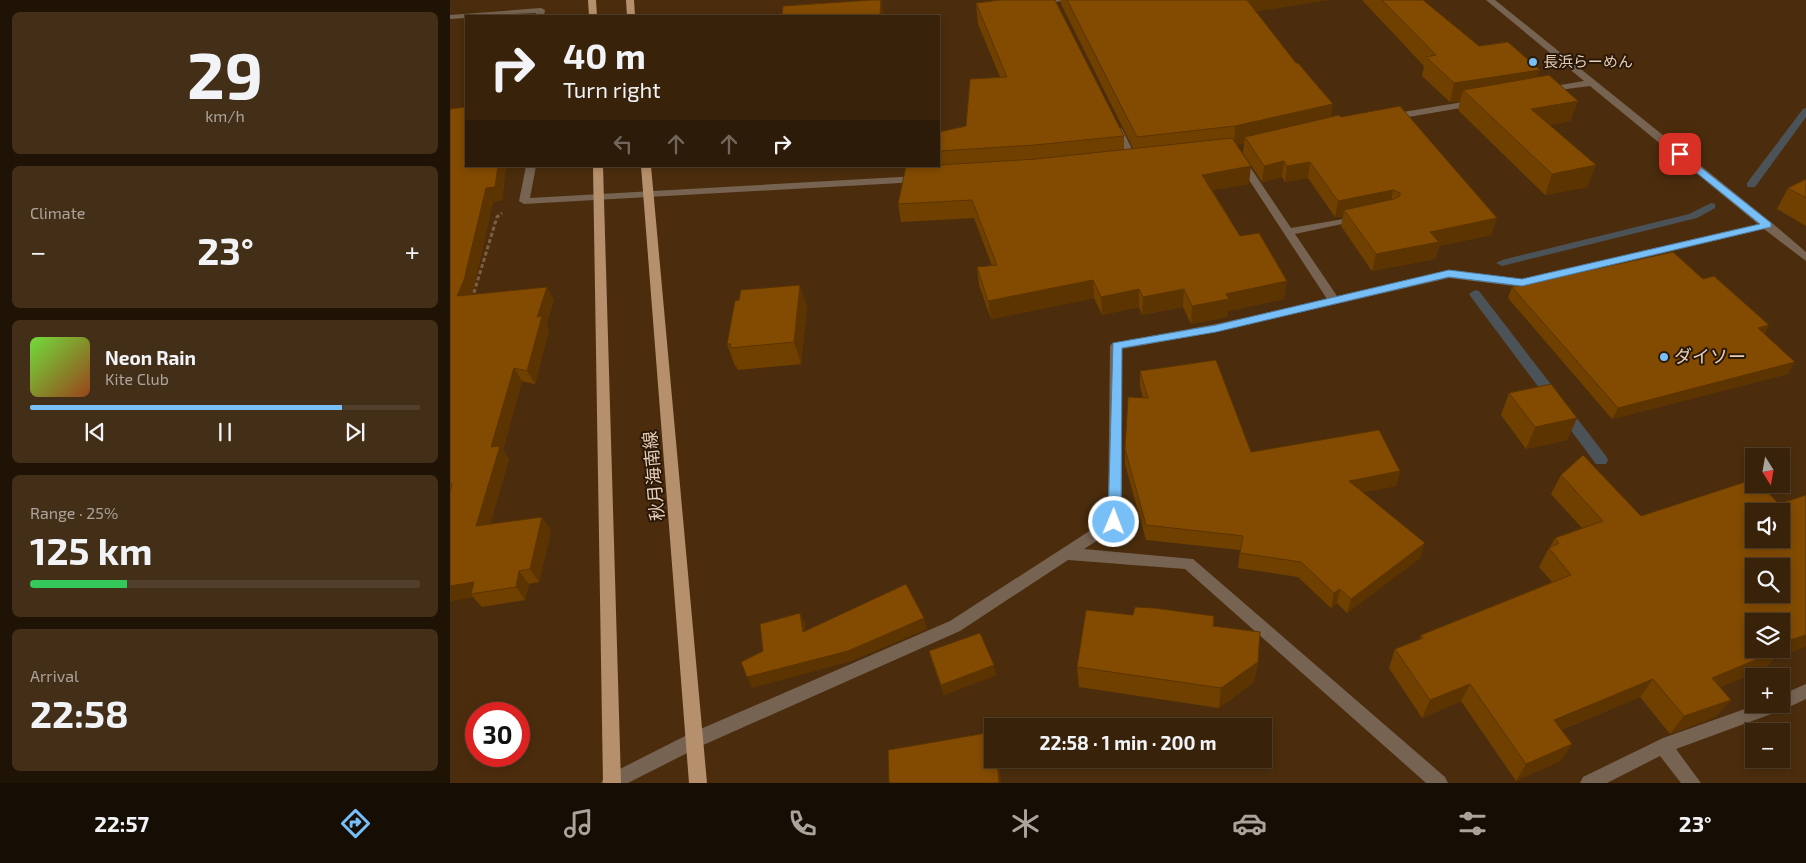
<!DOCTYPE html>
<html lang="en">
<head>
<meta charset="utf-8">
<style>
	:root { --surface:#38220a; --page:#432f18; --text:#f1f3f6; --muted:#aba49c; --line:#523f2b; --accent:#78bff8 }
	body { margin:0; font-family:"Exo 2","Noto Sans JP",sans-serif; background:var(--page); color:var(--text); height:100vh; display:flex; flex-direction:column; font-size:19px; white-space:nowrap }
	* { box-sizing:border-box; margin:0 }
	p { font-size:16px; color:var(--muted) }
	.icon { flex:none; width:28px; height:28px; fill:none; stroke:currentColor; stroke-width:2; stroke-linecap:round; stroke-linejoin:round }
	.map { position:relative; flex:1; overflow:hidden }
	.side { display:flex; flex-direction:column; gap:12px; padding:12px; background:#1f1306; width:450px }
	.side>* { flex:none }
	.guide { position:absolute; left:15px; top:15px; width:475px; height:152px; border-radius:0px; box-shadow:0 2px 8px #0003,0 0 0 1px var(--line); background:#38220a; color:var(--text); overflow:hidden }
	.needle { width:32px; rotate:169deg }
	.controls { position:absolute; left:1295px; top:448px; display:grid; gap:10px }
	.controls a { display:grid; place-items:center; width:45px; height:45px; border-radius:0px; background:var(--surface); box-shadow:0 2px 8px #0003,0 0 0 1px var(--line); font-size:25px }
	.speed { position:absolute; left:15px; top:702px; display:flex; gap:10px; font-size:25px; font-weight:700; text-align:center }
	.speed>* { display:grid; place-content:center; width:65px; height:65px; border-radius:50%; background:var(--surface); box-shadow:0 2px 8px #0003,0 0 0 1px var(--line); line-height:1 }
	.speed .limit { border:8px solid #d22; background:#fff; color:#111 }
	.pin { position:absolute; display:grid; place-items:center; width:42px; height:42px; color:#fff; margin:-21px; border-radius:10px; box-shadow:0 2px 8px #0006 }
	.me { position:absolute; width:55px; margin:-28px; rotate:1deg; stroke-linejoin:round; filter:drop-shadow(0 0 4px #0008) }
	.turn { display:flex; align-items:center; gap:18px; height:105px; padding:0 15px; font-size:22px }
	.turn .icon { width:65px; height:65px; stroke-width:2.5 }
	.turn b { display:block; font-size:35px; line-height:42px }
	.lanes { display:flex; align-items:center; height:48px; padding:0 15px; background:#0003; justify-content:center; gap:25px; direction:ltr }
	.lanes .off { opacity:.35 }
	.big { font-size:38px; font-weight:700; line-height:1.1 }
	.side .card { flex:1; display:flex; flex-direction:column; justify-content:center; gap:8px; min-width:0; padding:0 18px; border-radius:8px; background:var(--page) }
	.side .dial { align-items:center; gap:0 }
	.dial b { font-size:65px; line-height:1 }
	.song { display:flex; align-items:center; gap:15px }
	.cover { width:60px; height:60px; border-radius:8px; background:linear-gradient(135deg,hsl(100 70% 55%),hsl(20 70% 35%)) }
	.played { height:5px; border-radius:2px; background:linear-gradient(90deg,var(--accent) 80%,var(--line) 80%) }
	.keys { display:flex; justify-content:space-around; direction:ltr }
	.heat { display:flex; justify-content:space-between; align-items:center; font-size:28px; direction:ltr }
	.charge { height:8px; border-radius:4px; background:linear-gradient(90deg,#34c759 25%,var(--line) 0) }
	.trip { position:absolute; left:534px; top:718px; width:288px; height:50px; border-radius:0px; background:var(--surface); box-shadow:0 2px 8px #0003,0 0 0 1px var(--line); font-weight:700; line-height:50px; text-align:center }
	.dock { display:flex; height:80px; justify-content:space-around; align-items:center; background:#160e04; color:var(--muted) }
	.dock .icon { width:35px; height:35px }
	.dock .current { color:var(--accent) }
	.dock b { font-size:22px; color:var(--text) }
	main { display:flex; flex:1; min-height:0 }
	.map>svg:first-child { display:block }
	.lines { fill:none; stroke-linecap:round; stroke-linejoin:round }
	.stream { fill:#4b5358; fill-rule:evenodd }
	.path { stroke:#7b5f43; stroke-width:3; stroke-dasharray:4 2.5; stroke-linecap:butt }
	.minor { fill:#766352; fill-rule:evenodd }
	.major { fill:#b6906c; fill-rule:evenodd }
	.wall { fill:#704001 }
	.shaded-wall { fill:#5b3401 }
	.building { fill:#824b01; stroke:#5b3401; fill-rule:evenodd }
	.route { fill:#78bff8; stroke:#4e7ca1 }
	.poi-dot { fill:#78bff8; stroke:#291807; stroke-width:2 }
	.labels { text-anchor:middle; stroke-width:4; stroke-linejoin:round; paint-order:stroke }
	.far-poi-label { font-size:15px; fill:#e6ceb9; stroke:#291807; text-anchor:start }
	.poi-label { font-size:18px; fill:#e6ceb9; stroke:#291807; text-anchor:start }
	.street-label { font-size:18px; fill:#e6ceb9; stroke:#291807 }
</style>
</head>
<body>
<main>
<section class="side">
<div class="card dial"><b>29</b><p>km/h</p></div>
<div class="card"><p>Climate</p>
<div class="heat"><a>−</a><b class="big">23°</b><a>+</a></div>
</div>
<div class="card">
<div class="song"><i class="cover"></i><div><b>Neon Rain</b><p>Kite Club</p></div></div>
<div class="played"></div>
<div class="keys"><svg class="icon" aria-label="previous" viewBox="0 0 24 24"><path d="M18 5L8 12l10 7zM5 5v14"/></svg><svg class="icon" aria-label="pause" viewBox="0 0 24 24"><path d="M8 5v14M16 5v14"/></svg><svg class="icon" aria-label="next" viewBox="0 0 24 24"><path d="M6 5l10 7-10 7zM19 5v14"/></svg></div>
</div>
<div class="card"><p>Range · 25%</p><b class="big">125 km</b><div class="charge"></div></div>
<div class="card"><p>Arrival</p><b class="big">22:58</b></div>
</section>
<div class="map">
<svg width="1356" height="783" viewBox="0 0 1356 783">
	<rect width="100%" height="100%" fill="#4b2d0d"/>
	<g class="lines">
		<path class="stream" d="M1356,108V117L1305,187H1297V183L1353,109Z
			M1261,203L1265,204V208L1247,218L1052,266L1046,263L1052,260L1239,214Z
			M1025,290L1029,291L1156,456L1158,460L1156,464H1146L1021,297L1019,294Z"/>
		<path class="path" d="M22,299L47,217L52,213"/>
		<path class="minor" d="M616,0L590,5L586,3L594,0Z
			M1036,0H1045L1322,223L1356,252V261L1314,229L1072,287L999,278L766,332L672,349V522L670,526L634,549L743,559L995,777L998,783H976L735,569L618,560L510,631L251,746L178,783H151L154,777L239,734L500,621L658,519L660,346L662,343L766,324L877,299L786,160L788,158H794L841,228L911,216V220L845,234L887,296L999,270L1072,279L1308,224L1140,86L1093,92V88L1134,81Z
			M91,8L95,10L94,16H86V13L16,16V18L0,19V15Z
			M1025,100L1028,101V105L941,120L936,117L941,114Z
			M667,126L672,129L687,159L685,161L682,162L677,159L662,129Z
			M76,166H86L80,198L468,176L473,179L468,182L74,204L69,201Z
			M1356,684V699L1335,709L1226,749L1251,783H1231L1210,756L1157,783H1130L1133,777L1213,738L1309,704H1331V695Z"/>
		<path class="major" d="M138,0H146L147,16H139Z
			M176,0H184L185,16H177Z
			M143,166H153L171,783H153Z
			M191,166H201L257,783H239Z"/>
	</g>
	<path class="wall" d="M610,0H878L805,11L880,117H891L1047,218L1041,235L989,246L985,259L922,271L891,226L893,216L885,217L858,178L835,182L832,177L812,182L793,153L794,143L786,145L799,184L762,190L790,236L834,299L778,311L777,317L741,324L733,307L692,315L689,307L652,315L644,298L541,319L529,285L527,267L542,266L524,218L451,222L448,204L489,166V132L516,126L550,77L528,24L526,3L674,136V150L683,148L611,4Z
		M912,0H973L1029,46L1087,77L1128,101L1120,121L1100,125L1146,165L1137,187L1095,195L1008,110L1010,101L1000,102L972,76L974,66Z
		M0,109L16,166H56L52,200L43,202L22,295L104,300L96,325L99,330L85,384L72,381L53,450L59,459L40,524L101,530L89,582L79,584L75,600L32,607L23,597L0,601Z
		M1356,179V226L1327,209L1338,188Z
		M1253,279L1319,325L1314,334L1338,374L1162,419L1058,298L1062,287Z
		M357,307L351,364L288,370L286,366H285L277,344Z
		M690,371L801,452L950,471L946,486L913,492L970,558L897,613L887,603L881,608L848,577L788,568L790,550L696,540L675,464V449L693,398L690,386Z
		M1059,393L1127,418L1117,440L1076,449L1051,415Z
		M1111,475L1324,658L1316,668L1270,687L1281,700L1265,717L1220,734L1190,697L1111,730L1122,744L1110,761L1066,781L1011,701L972,718L939,668L945,649L969,640L971,635L1102,582L1089,567L1099,548L1100,547L1105,538L1132,528L1101,494Z
		M763,626L808,662L804,682L769,708L629,687L627,667Z
		M479,651L546,675L494,695L482,662Z"/>
	<path class="shaded-wall" d="M431,0L433,10V16H430Z
		M793,0H878L792,14Z
		M1090,70L1084,88L1013,90L1010,101L1000,102L1004,83Z
		M1128,101L1120,121L1075,130L1081,109Z
		M883,104L880,123L795,137L794,143L784,145L785,126Z
		M834,161L832,177L812,182L814,166Z
		M860,162L858,178L835,182L837,166Z
		M1146,165L1137,187L1095,195L1102,174Z
		M48,166H56L52,200L43,202L22,294L15,310L7,296L36,188Z
		M801,166L799,184L751,192L752,175Z
		M943,190L940,206L894,210L893,216L885,217L888,201Z
		M1047,218L1041,235L989,246L985,259L922,271L926,254L980,232Z
		M643,280L644,298L541,319L538,301Z
		M837,281L834,299L778,311L777,317L741,324L742,306L776,294Z
		M350,285L357,307L351,364L344,342Z
		M97,287L104,300L96,325L99,330L85,384L77,371L87,317Z
		M689,289V307L652,315L651,297Z
		M734,289L733,307L692,315L693,297Z
		M1319,325L1312,337L1308,328Z
		M1345,362L1338,374L1162,419L1168,408Z
		M64,368L72,381L53,450L59,459L36,540L26,526L41,447Z
		M1127,418L1117,440L1076,449L1085,427Z
		M950,471L946,486L895,496L899,481Z
		M92,517L101,530L89,582L80,569Z
		M975,543L970,558L897,613L901,599Z
		M69,571L79,584L75,600L66,587Z
		M24,582L21,594L23,597L0,601V586Z
		M890,589L887,603L881,608L884,593Z
		M350,613L355,623L357,643L353,632Z
		M474,618L477,629L402,661L302,688L297,677Z
		M1356,635V647L1324,658L1316,668L1247,696L1262,678L1331,649V643Z
		M808,662L804,682L769,708L771,688Z
		M544,665L546,675L494,695L491,685Z
		M1203,679L1190,697L1093,737L1104,720Z
		M1020,684L1011,701L972,718L980,700Z
		M1281,700L1265,717L1220,734L1234,716Z
		M1122,744L1110,761L1066,781L1076,764Z
		M547,759H549L551,783H549Z"/>
	<path class="building" d="M422,0H431L430,16H332L333,6Z
		M550,0H605L674,136L585,145L489,151V132L516,126L520,79L557,77L526,3Z
		M617,0H797L846,63H848L883,104L785,126L687,137Z
		M932,0H973L1029,46L1058,42L1090,70L1004,83L976,57L986,55Z
		M1099,75L1128,101L1081,109L1146,165L1102,174L1013,90Z
		M950,106L1047,218L980,232L989,242L926,254L894,210L944,199L950,196V193L943,190L888,201L860,162L837,166L834,161L814,166L795,137L889,115L891,117Z
		M16,107V166H48L45,187L36,188L14,280L7,296L97,287L87,317L92,316L77,371L64,368L41,447L50,446L26,526L92,517L80,569L69,571L66,587L21,594L24,582L0,586V492L2,484H0V109Z
		M782,138L801,166L752,175L790,236L809,233L837,281L776,294L779,299L742,306L734,289L693,297L689,289L651,297L643,280L538,301L527,267L547,265L522,200L448,204L456,166H489V165L586,159Z
		M1356,179V198L1338,188Z
		M1223,252L1253,279L1264,276L1319,325L1308,328L1345,362L1168,408L1062,287Z
		M350,285L344,342L280,348L281,344H277L285,301L289,300L291,290Z
		M766,360L801,452L929,430L950,471L899,481L975,543L901,599L890,589L884,593L851,562L790,553L793,536L696,525L675,449L678,397L698,398L690,371Z
		M1101,384L1127,418L1085,427L1059,393Z
		M1133,455L1191,516L1304,479V484H1310L1329,504L1356,495V635L1331,643V621H1304V649L1331,648L1332,649L1262,678L1281,700L1234,716L1203,679L1104,720L1122,744L1076,764L1020,684L980,700L945,649L973,638L971,635L1121,575L1099,548L1109,543L1105,538L1153,521L1111,475ZM1304,511H1331V539H1304ZM1304,566H1331V594H1304Z
		M456,584L474,618L398,651L297,677L291,662L313,651L310,624L350,613L353,632Z
		M685,607L704,608L764,616L763,626L810,632L808,662L771,688L627,667L636,610L683,615Z
		M530,633L544,665L491,685L479,651Z
		M542,732V759H547L549,783H439L438,750Z"/>
	<path class="route" d="M1230,151L1321,223V227L1072,286L999,277L766,332L672,348L671,522L669,526H660L658,522L663,343L766,325L999,270L1072,279L1310,224L1226,156L1225,154Z"/>
	<g class="poi-dot">
		<circle cx="1083" cy="62" r="5"/>
		<circle cx="1214" cy="357" r="5"/>
	</g>
	<g class="labels">
		<g class="far-poi-label">
			<text x="1093" y="67">長浜らーめん</text>
		</g>
		<g class="poi-label">
			<text x="1224" y="363">ダイソー</text>
		</g>
		<g class="street-label">
			<text transform="translate(204 476) rotate(-95)" y="6">秋月海南線</text>
		</g>
	</g>
</svg>
<div class="controls">
<a><svg class="needle" viewBox="-14 -14 28 28"><path d="M0-13l5 13h-10z" fill="#e53935"/><path d="M0 13l5-13h-10z" fill="#aba49c"/></svg></a>
<a><svg class="icon" aria-label="sound" viewBox="0 0 24 24"><path d="M4 9h4l5-4v14l-5-4H4zM17 9q2 3 0 6"/></svg></a>
<a><svg class="icon" aria-label="search" viewBox="0 0 24 24"><circle cx="10" cy="10" r="6"/><path d="M15 15l6 6"/></svg></a>
<a><svg class="icon" aria-label="layers" viewBox="0 0 24 24"><path d="M12 4l9 5-9 5-9-5zM3 14l9 5 9-5"/></svg></a>
<a>+</a>
<a>−</a>
</div>
<div class="speed"><div class="limit">30</div></div>
<div class="pin" style="left:1230px;top:154px;background:#d93025"><svg class="icon" aria-label="arrive" viewBox="0 0 24 24"><path d="M6 21V4h12l-3 4 3 4H6"/></svg></div>
<svg class="me" style="left:664px;top:522px" viewBox="-20 -20 40 40"><circle r="17" fill="#78bff8" stroke="#fff" stroke-width="3"/><path d="M0-11L8 9 0 5-8 9z" fill="#fff"/></svg>
<div class="trip">22:58 · 1 min · 200 m</div>
<div class="guide">
<div class="turn"><svg class="icon" aria-label="right" viewBox="0 0 24 24"><path d="M7 20v-9h11M14 6l5 5-5 5"/></svg><div><b>40 m</b>Turn right</div></div>
<div class="lanes"><svg class="icon off" aria-label="left" viewBox="0 0 24 24"><path d="M17 20v-9H6M10 6l-5 5 5 5"/></svg><svg class="icon off" aria-label="ahead" viewBox="0 0 24 24"><path d="M12 20V5M6 11l6-6 6 6"/></svg><svg class="icon off" aria-label="ahead" viewBox="0 0 24 24"><path d="M12 20V5M6 11l6-6 6 6"/></svg><svg class="icon" aria-label="right" viewBox="0 0 24 24"><path d="M7 20v-9h11M14 6l5 5-5 5"/></svg></div>
</div>
</div>
</main>
<nav class="dock">
<b>22:57</b>
<svg class="icon current" aria-label="directions" viewBox="0 0 24 24"><path d="M12 3l9 9-9 9-9-9zM9 14v-3h6M13 9l2 2-2 2"/></svg>
<svg class="icon" aria-label="music" viewBox="0 0 24 24"><path d="M9 18V5l10-2v13"/><circle cx="6" cy="18" r="3"/><circle cx="16" cy="16" r="3"/></svg>
<svg class="icon" aria-label="phone" viewBox="0 0 24 24"><path d="M5 4h4l2 5-3 2q2 4 5 5l2-3 5 2v4C11 20 4 13 5 4z"/></svg>
<svg class="icon" aria-label="climate" viewBox="0 0 24 24"><path d="M12 3v18M4 7l16 10M4 17L20 7"/></svg>
<svg class="icon" aria-label="car" viewBox="0 0 24 24"><path d="M5 17H2v-5l4-1 3-4h7l3 4 3 1v5h-3M9 17h6M6 11h13"/><circle cx="7" cy="17" r="2"/><circle cx="17" cy="17" r="2"/></svg>
<svg class="icon" aria-label="filters" viewBox="0 0 24 24"><path d="M4 7h16M4 17h16"/><circle cx="9" cy="7" r="2"/><circle cx="15" cy="17" r="2"/></svg>
<b>23°</b>
</nav>
</body>
</html>
